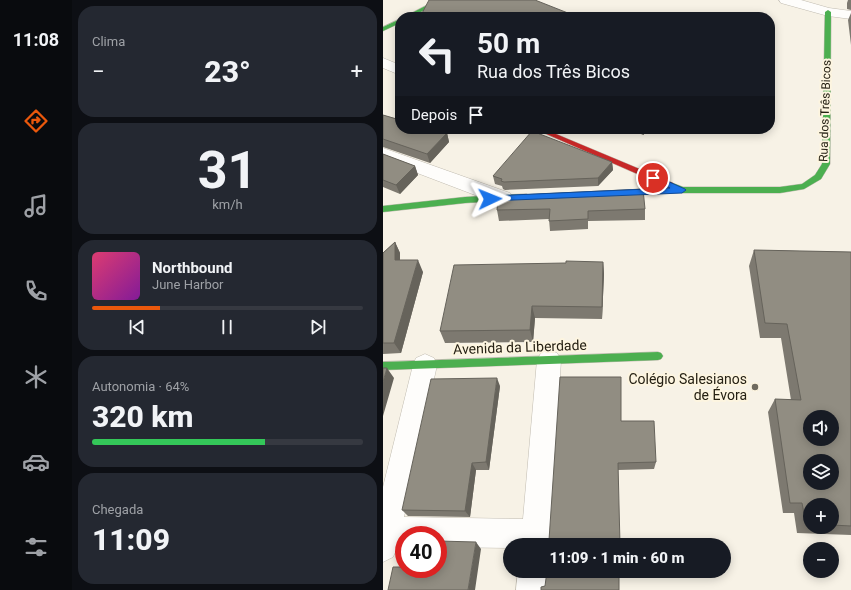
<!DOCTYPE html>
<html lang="pt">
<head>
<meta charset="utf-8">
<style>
	:root { --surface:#171b24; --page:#242831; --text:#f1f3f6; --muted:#9ea1a6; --line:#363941; --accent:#ea580c }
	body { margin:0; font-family:Roboto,sans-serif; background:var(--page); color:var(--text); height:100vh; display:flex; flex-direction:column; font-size:15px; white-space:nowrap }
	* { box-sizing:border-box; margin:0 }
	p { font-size:13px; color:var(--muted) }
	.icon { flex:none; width:22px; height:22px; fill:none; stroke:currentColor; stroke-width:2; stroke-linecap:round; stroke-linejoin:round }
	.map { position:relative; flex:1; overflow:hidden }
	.panel { display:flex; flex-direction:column; gap:6px; padding:6px; background:#0d0f14; width:311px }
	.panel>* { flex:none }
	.guide { position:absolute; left:12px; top:12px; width:380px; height:122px; border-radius:16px; box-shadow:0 2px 10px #0003; background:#171b24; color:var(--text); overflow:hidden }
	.buttons { position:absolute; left:420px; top:410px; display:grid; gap:8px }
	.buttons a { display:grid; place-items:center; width:36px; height:36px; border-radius:50%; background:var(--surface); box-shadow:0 2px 10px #0003; font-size:20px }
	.speed { position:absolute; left:12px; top:526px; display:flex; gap:8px; font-size:20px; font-weight:700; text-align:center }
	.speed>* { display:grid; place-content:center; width:52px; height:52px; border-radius:50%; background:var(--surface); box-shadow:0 2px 10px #0003; line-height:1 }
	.speed .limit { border:6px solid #d22; background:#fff; color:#111 }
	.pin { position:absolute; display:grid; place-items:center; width:34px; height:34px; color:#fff; margin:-17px; border:2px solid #fff; border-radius:50%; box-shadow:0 1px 4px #0007 }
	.me { position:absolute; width:44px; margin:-22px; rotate:88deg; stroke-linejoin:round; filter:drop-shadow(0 0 3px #0008) }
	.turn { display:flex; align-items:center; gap:14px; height:84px; padding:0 16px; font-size:18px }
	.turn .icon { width:52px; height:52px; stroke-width:2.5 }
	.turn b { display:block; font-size:28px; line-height:34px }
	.then { display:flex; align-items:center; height:38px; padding:0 16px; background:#0003; gap:8px; font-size:15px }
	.big { font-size:30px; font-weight:800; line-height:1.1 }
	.panel .card { flex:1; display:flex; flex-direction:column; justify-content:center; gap:6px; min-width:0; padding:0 14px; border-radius:16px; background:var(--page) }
	.panel .dial { align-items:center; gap:0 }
	.dial b { font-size:52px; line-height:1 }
	.song { display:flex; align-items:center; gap:12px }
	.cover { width:48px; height:48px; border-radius:6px; background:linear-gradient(135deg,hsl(340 70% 55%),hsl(290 70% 35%)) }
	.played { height:4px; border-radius:2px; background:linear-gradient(90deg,var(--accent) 25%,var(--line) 25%) }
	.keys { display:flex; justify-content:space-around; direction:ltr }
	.heat { display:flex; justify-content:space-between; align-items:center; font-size:22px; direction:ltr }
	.charge { height:6px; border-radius:3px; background:linear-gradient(90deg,#34c759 64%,var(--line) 0) }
	.trip { position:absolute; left:120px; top:538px; width:228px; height:40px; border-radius:20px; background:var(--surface); box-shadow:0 2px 10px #0003; font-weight:800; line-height:40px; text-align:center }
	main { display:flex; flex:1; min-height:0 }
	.dock { display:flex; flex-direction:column; width:72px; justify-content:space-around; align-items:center; background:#090b0e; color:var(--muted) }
	.dock .icon { width:28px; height:28px }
	.dock .current { color:var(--accent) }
	.dock b { font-size:18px; color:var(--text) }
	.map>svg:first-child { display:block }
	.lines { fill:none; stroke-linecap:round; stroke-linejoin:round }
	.street-casing { stroke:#c0bbb0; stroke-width:1 }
	.fast-casing { stroke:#c0bbb0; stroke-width:1 }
	.jam-casing { stroke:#c0bbb0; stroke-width:1 }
	.street { fill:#fefdfb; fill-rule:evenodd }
	.fast { fill:#4caf50; fill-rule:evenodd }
	.jam { fill:#c62828; fill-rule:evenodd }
	.wall { fill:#7d7970; fill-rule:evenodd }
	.shaded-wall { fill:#66635b }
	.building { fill:#918d82; stroke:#66635b; fill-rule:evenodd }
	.route { fill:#1a73e8; stroke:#114b97 }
	.poi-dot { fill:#6f6a5e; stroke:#fdf5e0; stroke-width:1.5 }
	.labels { text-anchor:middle; stroke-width:4; stroke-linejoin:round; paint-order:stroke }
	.far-street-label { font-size:12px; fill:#262114; stroke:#fdf5e0 }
	.street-label { font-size:14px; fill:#262114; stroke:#fdf5e0 }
	.poi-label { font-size:14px; fill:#262114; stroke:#fdf5e0; text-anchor:end }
</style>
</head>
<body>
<main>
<nav class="dock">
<b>11:08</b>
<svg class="icon current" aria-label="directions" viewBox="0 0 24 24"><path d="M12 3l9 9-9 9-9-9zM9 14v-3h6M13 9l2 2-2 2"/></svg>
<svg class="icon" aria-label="music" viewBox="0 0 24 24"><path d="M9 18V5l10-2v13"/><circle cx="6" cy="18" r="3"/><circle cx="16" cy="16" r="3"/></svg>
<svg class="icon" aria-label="phone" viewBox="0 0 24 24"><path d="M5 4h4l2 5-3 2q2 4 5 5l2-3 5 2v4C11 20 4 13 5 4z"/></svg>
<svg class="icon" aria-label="climate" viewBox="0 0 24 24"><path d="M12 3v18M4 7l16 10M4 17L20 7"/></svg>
<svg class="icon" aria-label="car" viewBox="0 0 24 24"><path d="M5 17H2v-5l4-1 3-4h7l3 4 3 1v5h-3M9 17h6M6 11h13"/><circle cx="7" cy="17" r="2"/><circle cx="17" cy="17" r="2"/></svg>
<svg class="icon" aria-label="filters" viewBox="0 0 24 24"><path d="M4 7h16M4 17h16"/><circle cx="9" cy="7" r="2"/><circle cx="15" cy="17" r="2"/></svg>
</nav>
<section class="panel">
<div class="card"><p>Clima</p>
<div class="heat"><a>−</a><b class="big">23°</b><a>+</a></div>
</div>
<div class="card dial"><b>31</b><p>km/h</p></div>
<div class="card">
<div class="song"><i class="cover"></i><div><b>Northbound</b><p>June Harbor</p></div></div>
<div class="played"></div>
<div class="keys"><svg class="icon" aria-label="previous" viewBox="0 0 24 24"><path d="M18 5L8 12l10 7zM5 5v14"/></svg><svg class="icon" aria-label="pause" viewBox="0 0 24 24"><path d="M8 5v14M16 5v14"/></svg><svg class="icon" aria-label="next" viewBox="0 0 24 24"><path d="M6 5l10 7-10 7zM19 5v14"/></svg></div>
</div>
<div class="card"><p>Autonomia · 64%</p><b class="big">320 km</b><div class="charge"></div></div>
<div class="card"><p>Chegada</p><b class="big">11:09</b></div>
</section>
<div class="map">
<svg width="468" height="590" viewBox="0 0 468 590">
	<rect width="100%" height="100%" fill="#f7f2e6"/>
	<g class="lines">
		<defs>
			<path id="street" d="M396,0H418L446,8L468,11V19L445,16L398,3Z
				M0,58L17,65V75L0,68Z
				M0,148L127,193L130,198L127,203L120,205L113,203L0,160Z
				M166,350L174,353L178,360L167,545H127V548L55,547V535H21V546H15L10,557L0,562V487L30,365L33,358L42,354L51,358L54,365L21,517L140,519L154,360L158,353Z
				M135,571H165L163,590H133Z"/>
			<path id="fast" d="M54,0H61L28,17H21Z
				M445,10L448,12L447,164L438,179L421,189L397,193H299L284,187L283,185L287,182L300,187H397L419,184L432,175L439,164L442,12Z
				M17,19V23L0,31V27Z
				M144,194L148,197L147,199L82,203L0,212V206L82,197Z
				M275,352L278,353L280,356L278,359L275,360L0,370V362Z"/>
			<path id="jam" d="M152,129H161L290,183L291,185L287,188L284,187Z"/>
		</defs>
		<use href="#street" class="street-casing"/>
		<use href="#fast" class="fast-casing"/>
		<use href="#jam" class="jam-casing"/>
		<use href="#street" class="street"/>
		<use href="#fast" class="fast"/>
		<use href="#jam" class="jam"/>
	</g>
	<path class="wall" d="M465,0H468V10L464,9V3Z
		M468,13V45L465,20Z
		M0,115L64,133L66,142L47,163L0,147Z
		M248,129H267L260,135Z
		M0,154L32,166L35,175L17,194L0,187Z
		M229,162L230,170L215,186L122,190L120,189L119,186L112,184L110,176Z
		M115,196L262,209V220L205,221V229L167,231L166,219L116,221L114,210Z
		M12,242L17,253V260L40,272L18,353L0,354V253Z
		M371,250L468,252V535L414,533L411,513H400L385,412L392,399L408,400L398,338H377L366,266ZM427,505H449V527H427Z
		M220,262L221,274L219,319L152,318L150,342L62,343L57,331L183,263Z
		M117,386L106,470H93L87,517L25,516L19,510Z
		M238,421L273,462L271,469L235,470L166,540Z
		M238,571V576L162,586Z"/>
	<path class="shaded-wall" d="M260,129H267L260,135Z
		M64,133L66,142L47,163L44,154Z
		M229,162L230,170L215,186V178Z
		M32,166L35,175L17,194L13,185Z
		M12,242L17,253V272L12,260Z
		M35,260L40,272L18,353L11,343Z
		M220,262L221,274L219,319V307Z
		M149,306L152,318L150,342L147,330Z
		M4,368L11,378L0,416V382Z
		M114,378L117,386L106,470L103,462Z
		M89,463L93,470L87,517L82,511Z
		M45,529L51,535H46Z
		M93,542L98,549L92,590H85Z"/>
	<path class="building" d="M46,0H152L195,17H37Z
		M0,115L17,120V129H49L64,133L44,154L0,139Z
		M149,131L229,162L215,178L121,182L118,181L119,179L110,176Z
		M0,154L32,166L13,185L0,180Z
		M260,189L262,209L205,211V219L166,221L167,209L114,210L115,196Z
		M12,242V260H35L11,343H0V253Z
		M371,250L468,252V526L449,525V505H427V525L423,524L419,503H407L392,399L418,400L404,324L382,323ZM427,417H449V439H427ZM427,461H449V483H427Z
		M183,261L220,262L219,307L149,306L147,330L57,331L71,265L183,263Z
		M0,368H4L0,382Z
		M177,377H238V421H271L273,462L235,463L237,545H159L160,541L166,540Z
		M114,378L103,462L89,463L82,511L19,510L48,379Z
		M55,541L93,542L85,590H5L10,567H21V569H55Z
		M164,571H238H236V590H158V587L162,586Z"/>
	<path class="route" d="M268,176H273L302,189L303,190L299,193L107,201L103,199L107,196L287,188L268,180Z"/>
	<circle class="poi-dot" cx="372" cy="387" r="4"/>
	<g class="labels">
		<g class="far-street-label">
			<text transform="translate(442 111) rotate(-88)" y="4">Rua dos Três Bicos</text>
		</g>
		<g class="street-label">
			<text transform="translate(137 347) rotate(-2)" y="5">Avenida da Liberdade</text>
		</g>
		<g class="poi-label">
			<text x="364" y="384">Colégio Salesianos<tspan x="364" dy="16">de Évora</tspan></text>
		</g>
	</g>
</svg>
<div class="buttons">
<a><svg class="icon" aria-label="sound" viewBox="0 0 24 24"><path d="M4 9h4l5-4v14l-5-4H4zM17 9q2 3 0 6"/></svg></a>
<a><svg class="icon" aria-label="layers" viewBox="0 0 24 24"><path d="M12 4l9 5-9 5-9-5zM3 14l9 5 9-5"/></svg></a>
<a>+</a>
<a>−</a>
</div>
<div class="speed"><div class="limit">40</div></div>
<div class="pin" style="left:270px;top:178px;background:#d93025"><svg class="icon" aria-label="arrive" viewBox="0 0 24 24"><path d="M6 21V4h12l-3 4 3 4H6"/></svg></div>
<svg class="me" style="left:107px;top:199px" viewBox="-20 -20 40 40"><path d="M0-17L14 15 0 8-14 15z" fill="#1a73e8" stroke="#fff" stroke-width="4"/></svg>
<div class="trip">11:09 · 1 min · 60 m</div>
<div class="guide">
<div class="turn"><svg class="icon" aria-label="left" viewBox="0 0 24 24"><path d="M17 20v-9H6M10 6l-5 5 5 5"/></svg><div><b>50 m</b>Rua dos Três Bicos</div></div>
<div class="then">Depois<svg class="icon" aria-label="arrive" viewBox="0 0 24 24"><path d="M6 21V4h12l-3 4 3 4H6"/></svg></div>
</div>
</div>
</main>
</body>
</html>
